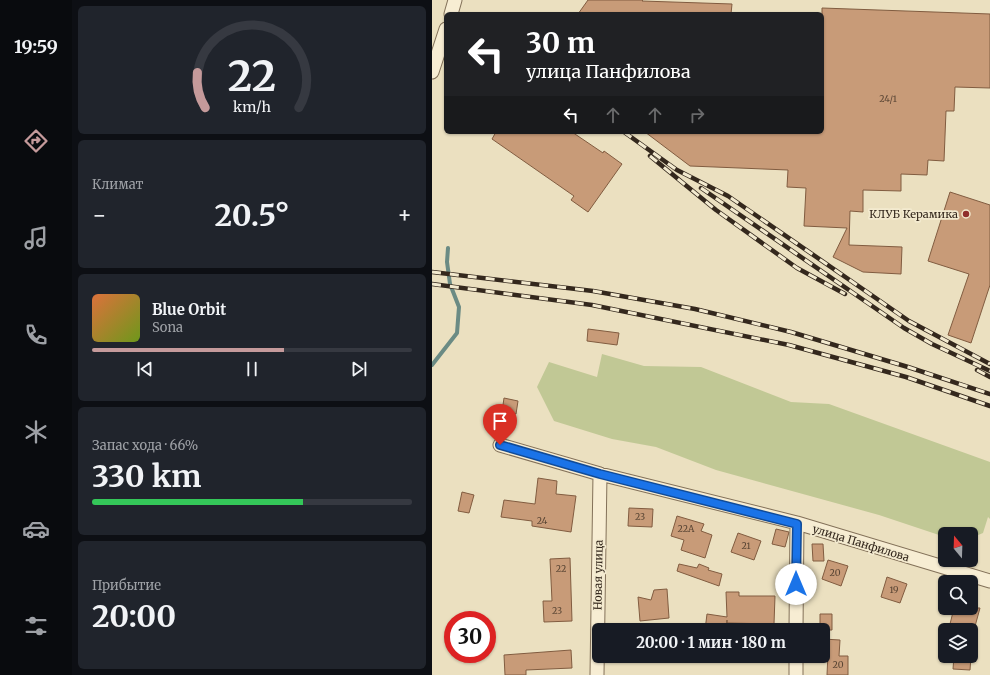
<!DOCTYPE html>
<html lang="ru">
<head>
<meta charset="utf-8">
<style>
	:root { --surface:#171b24; --page:#20242c; --text:#f1f3f6; --muted:#9ea1a6; --line:#363941; --accent:#c59a9b }
	body { margin:0; font-family:Merriweather,serif; background:var(--page); color:var(--text); height:100vh; display:flex; flex-direction:column; font-size:15px; white-space:nowrap }
	* { box-sizing:border-box; margin:0 }
	p { font-size:13px; color:var(--muted) }
	.icon { flex:none; width:22px; height:22px; fill:none; stroke:currentColor; stroke-width:2; stroke-linecap:round; stroke-linejoin:round }
	.map { position:relative; flex:1; overflow:hidden }
	.panel { display:flex; flex-direction:column; gap:6px; padding:6px; background:#0d0f14; width:360px }
	.panel>* { flex:none }
	.hud { position:absolute; left:12px; top:12px; width:380px; height:122px; border-radius:6px; box-shadow:0 1px 3px #0004; background:#202124; color:#fff; overflow:hidden }
	.needle { width:26px; rotate:341deg }
	.tools { position:absolute; left:506px; top:527px; display:grid; gap:8px }
	.tools a { display:grid; place-items:center; width:40px; height:40px; border-radius:6px; background:var(--surface); box-shadow:0 1px 3px #0004; font-size:20px }
	.speed { position:absolute; left:12px; top:611px; display:flex; gap:8px; font-size:20px; font-weight:700; text-align:center }
	.speed>* { display:grid; place-content:center; width:52px; height:52px; border-radius:50%; background:var(--surface); box-shadow:0 1px 3px #0004; line-height:1 }
	.speed .limit { border:6px solid #d22; background:#fff; color:#111 }
	.pin { position:absolute; display:grid; place-items:center; width:34px; height:34px; color:#fff; margin:-41px -17px; border-radius:50% 50% 50% 0; rotate:-45deg; box-shadow:0 0 4px #0007 }
	.pin .icon { rotate:45deg }
	.me { position:absolute; width:44px; margin:-22px; rotate:0deg; stroke-linejoin:round; filter:drop-shadow(0 0 3px #0008) }
	.turn { display:flex; align-items:center; gap:14px; height:84px; padding:0 16px; font-size:18px }
	.turn .icon { width:52px; height:52px; stroke-width:2.5 }
	.turn b { display:block; font-size:28px; line-height:34px }
	.lanes { display:flex; align-items:center; height:38px; padding:0 16px; background:#0003; justify-content:center; gap:20px; direction:ltr }
	.lanes .off { opacity:.35 }
	.big { font-size:30px; font-weight:700; line-height:1.1 }
	.panel .widget { flex:1; display:flex; flex-direction:column; justify-content:center; gap:6px; min-width:0; padding:0 14px; border-radius:6px; background:var(--page) }
	.panel .dial { align-items:center; gap:0 }
	.dial svg { height:104px; overflow:visible; fill:none; stroke:var(--line); stroke-width:7; stroke-linecap:round; text-anchor:middle }
	.dial text { fill:var(--text); stroke:none }
	.song { display:flex; align-items:center; gap:12px }
	.cover { width:48px; height:48px; border-radius:6px; background:linear-gradient(135deg,hsl(20 70% 55%),hsl(80 70% 35%)) }
	.played { height:4px; border-radius:2px; background:linear-gradient(90deg,var(--accent) 60%,var(--line) 60%) }
	.keys { display:flex; justify-content:space-around; direction:ltr }
	.heat { display:flex; justify-content:space-between; align-items:center; font-size:22px; direction:ltr }
	.charge { height:6px; border-radius:3px; background:linear-gradient(90deg,#34c759 66%,var(--line) 0) }
	.trip { position:absolute; left:160px; top:623px; width:238px; height:40px; border-radius:6px; background:var(--surface); box-shadow:0 1px 3px #0004; font-weight:700; line-height:40px; text-align:center }
	main { display:flex; flex:1; min-height:0 }
	.menu { display:flex; flex-direction:column; width:72px; justify-content:space-around; align-items:center; background:#090b0e; color:var(--muted) }
	.menu .icon { width:28px; height:28px }
	.menu .on { color:var(--accent) }
	.menu b { font-size:18px; color:var(--text) }
	.map>svg:first-child { display:block }
	.green { fill:#c1c895 }
	.lines { fill:none; stroke-linecap:round; stroke-linejoin:round }
	.stream { stroke:#6b8b84; stroke-width:4 }
	.building { fill:#c89b78; stroke:#815c40 }
	.minor-casing { stroke:#837159; stroke-width:15 }
	.minor { stroke:#f7edd3; stroke-width:13 }
	.rail-casing { stroke:#34281d; stroke-width:4.5 }
	.rail { stroke:#f3eacf; stroke-width:3; stroke-dasharray:9; stroke-linecap:butt }
	.route-casing { stroke:#114b97; stroke-width:10 }
	.route { stroke:#1a73e8; stroke-width:7 }
	.poi-dot { fill:#8f2e2c; stroke:#f3eacf; stroke-width:1.5 }
	.labels { text-anchor:middle; stroke-width:3.5; stroke-linejoin:round; paint-order:stroke }
	.number-label { font-size:9px; fill:#594534 }
	.poi-label { font-size:11px; fill:#34281d; stroke:#f3eacf; text-anchor:end }
	.street-label { font-size:11px; fill:#34281d; stroke:#f3eacf }
</style>
</head>
<body>
<main>
<nav class="menu">
<b>19:59</b>
<svg class="icon on" aria-label="directions" viewBox="0 0 24 24"><path d="M12 3l9 9-9 9-9-9zM9 14v-3h6M13 9l2 2-2 2"/></svg>
<svg class="icon" aria-label="music" viewBox="0 0 24 24"><path d="M9 18V5l10-2v13"/><circle cx="6" cy="18" r="3"/><circle cx="16" cy="16" r="3"/></svg>
<svg class="icon" aria-label="phone" viewBox="0 0 24 24"><path d="M5 4h4l2 5-3 2q2 4 5 5l2-3 5 2v4C11 20 4 13 5 4z"/></svg>
<svg class="icon" aria-label="climate" viewBox="0 0 24 24"><path d="M12 3v18M4 7l16 10M4 17L20 7"/></svg>
<svg class="icon" aria-label="car" viewBox="0 0 24 24"><path d="M5 17H2v-5l4-1 3-4h7l3 4 3 1v5h-3M9 17h6M6 11h13"/><circle cx="7" cy="17" r="2"/><circle cx="17" cy="17" r="2"/></svg>
<svg class="icon" aria-label="filters" viewBox="0 0 24 24"><path d="M4 7h16M4 17h16"/><circle cx="9" cy="7" r="2"/><circle cx="15" cy="17" r="2"/></svg>
</nav>
<section class="panel">
<div class="widget dial"><svg viewBox="0 0 100 80">
<path d="M14 69A42 42 0 1 1 86 69"/>
<path d="M14 69A42 42 0 0 1 8 42" stroke="#c59a9b"/>
<text x="50" y="56" font-size="32" font-weight="700">22</text>
<text x="50" y="72" font-size="11">km/h</text>
</svg></div>
<div class="widget"><p>Климат</p>
<div class="heat"><a>−</a><b class="big">20.5°</b><a>+</a></div>
</div>
<div class="widget">
<div class="song"><i class="cover"></i><div><b>Blue Orbit</b><p>Sona</p></div></div>
<div class="played"></div>
<div class="keys"><svg class="icon" aria-label="previous" viewBox="0 0 24 24"><path d="M18 5L8 12l10 7zM5 5v14"/></svg><svg class="icon" aria-label="pause" viewBox="0 0 24 24"><path d="M8 5v14M16 5v14"/></svg><svg class="icon" aria-label="next" viewBox="0 0 24 24"><path d="M6 5l10 7-10 7zM19 5v14"/></svg></div>
</div>
<div class="widget"><p>Запас хода · 66%</p><b class="big">330 km</b><div class="charge"></div></div>
<div class="widget"><p>Прибытие</p><b class="big">20:00</b></div>
</section>
<div class="map">
<svg width="558" height="675" viewBox="0 0 558 675">
	<rect width="100%" height="100%" fill="#ebe0c0"/>
	<path class="green" d="M170,354L212,366L269,367L359,402L397,404L558,462V519L556,517L551,533L539,538V534H513V537L447,515L284,470L224,447L180,439L122,421L105,387L117,362L165,377Z"/>
	<g class="lines">
		<path class="stream" d="M0,365L25,333L27,307L18,284L15,262L16,248"/>
	</g>
	<path class="building" d="M156,0H211L210,1L300,4L299,14H146Z
		M390,8L558,14V88L523,87L522,111H514L512,161L496,160L495,175L469,174V191L431,190V212L418,211L417,245L470,247L469,274L431,272L401,257L415,228L372,226L374,188L355,187L356,170L258,166L213,132H390Z
		M64,132H140L171,153L172,151L190,164L156,212L139,200L142,196L60,139Z
		M518,192L558,205V285L539,343L516,335L537,274L496,261Z
		M156,329L187,333L185,345L155,341Z
		M72,398L86,401L84,414L70,412Z
		M106,478L125,481L124,494L144,496L139,532L100,526V521L69,517L72,500L103,504Z
		M30,492L42,495L37,513L26,511Z
		M197,508L221,509L220,527L196,526Z
		M245,516L272,524L269,531L280,535L273,558L249,550L252,540L239,536Z
		M344,529L357,532L353,547L340,544Z
		M306,533L329,541L322,560L299,552Z
		M380,544H391L392,561H381Z
		M138,558L140,621L112,622L111,601H120L118,559Z
		M396,560L416,566L409,586L390,579Z
		M247,564L265,568L267,564L277,568L276,570L290,574L287,586L245,571Z
		M455,577L475,584L468,603L449,597Z
		M235,589L237,618L208,621L206,597L219,600L222,590Z
		M294,592H307V596H343L342,624L295,623V620L294,630H273L275,614L295,617Z
		M522,608H548L542,630L518,624Z
		M388,614H400V630H388Z
		M391,639L408,640L407,656H416V675H395L396,653H391Z
		M139,650L140,668L94,670V675H73L72,655Z
		M522,656H539L538,670L521,669Z"/>
	<g class="lines">
		<defs>
			<path id="minor" d="M19,14L23,0
				M0,72L14,29
				M68,445L168,474L365,523L558,581
				M364,630L365,523
				M165,675L168,474
				M364,675V656"/>
		</defs>
		<use href="#minor" class="minor-casing"/>
		<use href="#minor" class="minor"/>
		<defs>
			<path id="rail" d="M192,132L245,170L296,196L477,321L558,364
				M218,156L284,210L365,268L413,294
				M269,188L472,328L500,344L558,371
				M0,272L161,291L263,309L359,332L476,367L558,394
				M0,284L160,305L357,345L474,377L558,406
				M545,370L558,377"/>
		</defs>
		<use href="#rail" class="rail-casing"/>
		<use href="#rail" class="rail"/>
	</g>
	<g class="lines">
		<defs>
			<path id="route" d="M68,445L168,474L365,524L364,584"/>
		</defs>
		<use href="#route" class="route-casing"/>
		<use href="#route" class="route"/>
	</g>
	<circle class="poi-dot" cx="534" cy="214" r="4"/>
	<g class="labels">
		<g class="number-label">
			<text x="456" y="102">24/1</text>
			<text x="208" y="520">23</text>
			<text x="110" y="524">24</text>
			<text x="254" y="532">22А</text>
			<text x="314" y="549">21</text>
			<text x="129" y="572">22</text>
			<text x="403" y="576">20</text>
			<text x="462" y="593">19</text>
			<text x="125" y="614">23</text>
			<text x="406" y="668">20</text>
		</g>
		<g class="poi-label">
			<text x="526" y="218">КЛУБ Керамика</text>
		</g>
		<g class="street-label">
			<text transform="translate(429 543) rotate(17)" y="4">улица Панфилова</text>
			<text transform="translate(166 575) rotate(-89)" y="4">Новая улица</text>
		</g>
	</g>
</svg>
<div class="tools">
<a><svg class="needle" viewBox="-14 -14 28 28"><path d="M0-13l5 13h-10z" fill="#e53935"/><path d="M0 13l5-13h-10z" fill="#9ea1a6"/></svg></a>
<a><svg class="icon" aria-label="search" viewBox="0 0 24 24"><circle cx="10" cy="10" r="6"/><path d="M15 15l6 6"/></svg></a>
<a><svg class="icon" aria-label="layers" viewBox="0 0 24 24"><path d="M12 4l9 5-9 5-9-5zM3 14l9 5 9-5"/></svg></a>
</div>
<div class="speed"><div class="limit">30</div></div>
<div class="pin" style="left:68px;top:445px;background:#d93025"><svg class="icon" aria-label="arrive" viewBox="0 0 24 24"><path d="M6 21V4h12l-3 4 3 4H6"/></svg></div>
<svg class="me" style="left:364px;top:584px" viewBox="-20 -20 40 40"><circle r="19" fill="#fff"/><path d="M0-13L10 11 0 6-10 11z" fill="#1a73e8"/></svg>
<div class="trip">20:00 · 1 мин · 180 m</div>
<div class="hud">
<div class="turn"><svg class="icon" aria-label="left" viewBox="0 0 24 24"><path d="M17 20v-9H6M10 6l-5 5 5 5"/></svg><div><b>30 m</b>улица Панфилова</div></div>
<div class="lanes"><svg class="icon" aria-label="left" viewBox="0 0 24 24"><path d="M17 20v-9H6M10 6l-5 5 5 5"/></svg><svg class="icon off" aria-label="ahead" viewBox="0 0 24 24"><path d="M12 20V5M6 11l6-6 6 6"/></svg><svg class="icon off" aria-label="ahead" viewBox="0 0 24 24"><path d="M12 20V5M6 11l6-6 6 6"/></svg><svg class="icon off" aria-label="right" viewBox="0 0 24 24"><path d="M7 20v-9h11M14 6l5 5-5 5"/></svg></div>
</div>
</div>
</main>
</body>
</html>
